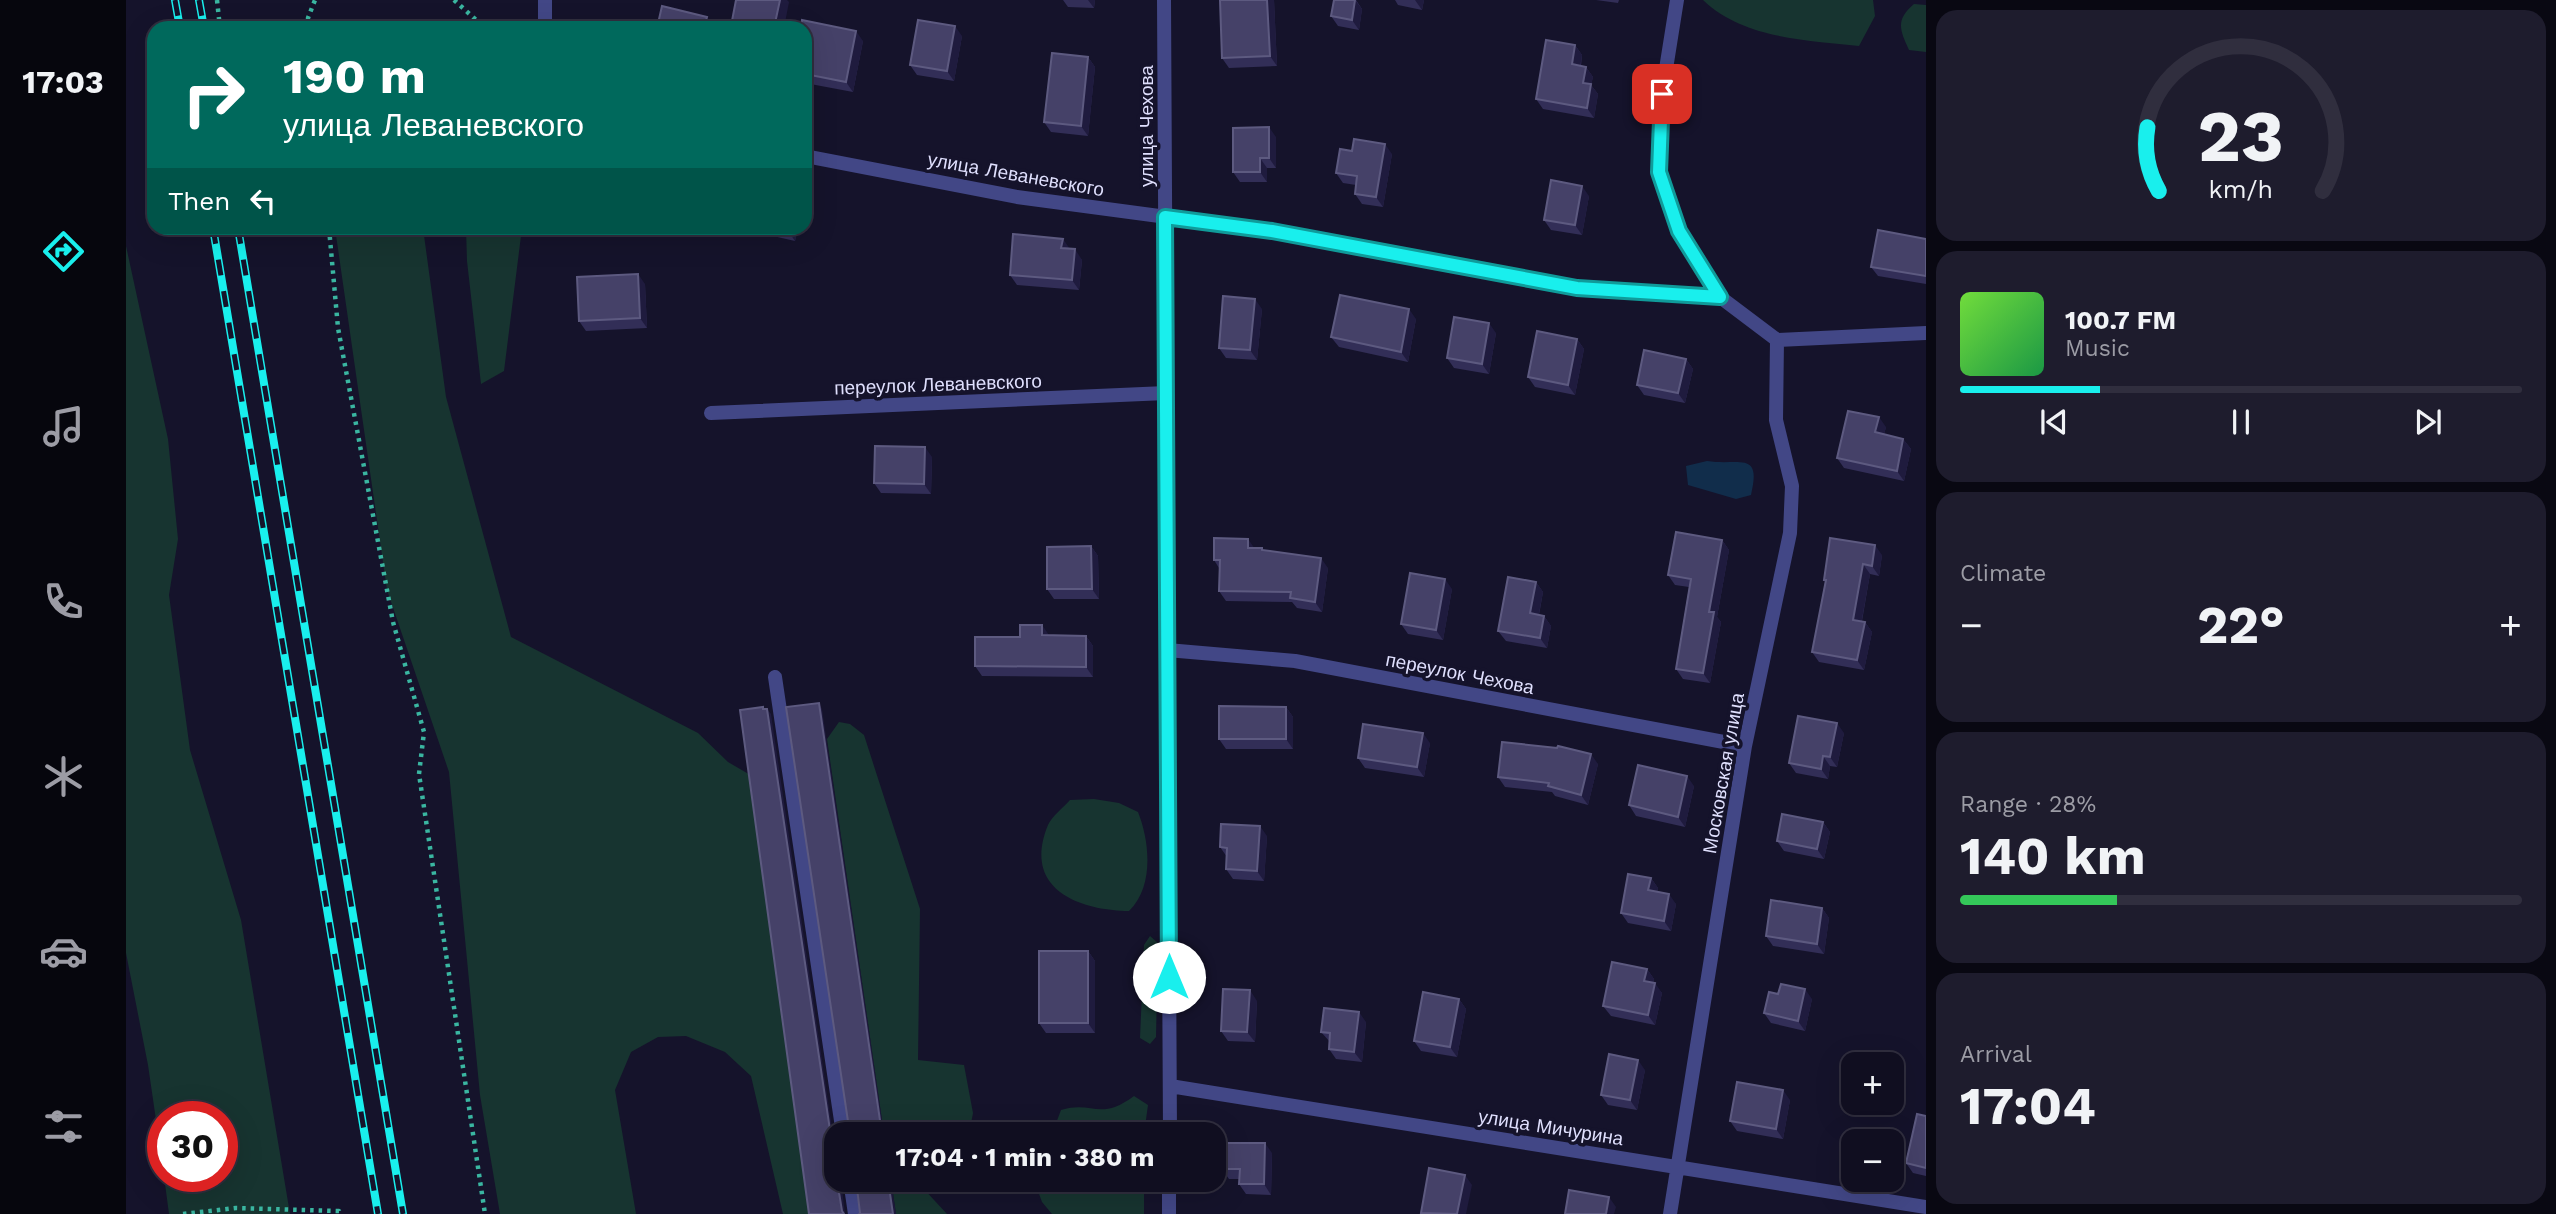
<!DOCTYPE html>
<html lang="en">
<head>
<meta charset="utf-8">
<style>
	:root { --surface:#100e20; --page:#1e1c2d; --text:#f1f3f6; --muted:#9c9ca5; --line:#302e3e; --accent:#19efed }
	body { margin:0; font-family:"Work Sans",sans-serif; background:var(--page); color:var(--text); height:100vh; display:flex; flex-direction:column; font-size:26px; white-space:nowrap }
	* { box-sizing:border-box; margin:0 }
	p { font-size:23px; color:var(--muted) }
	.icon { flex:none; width:38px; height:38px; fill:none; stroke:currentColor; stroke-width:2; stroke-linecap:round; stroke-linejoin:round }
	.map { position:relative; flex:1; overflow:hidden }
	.sheet { display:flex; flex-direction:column; gap:10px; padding:10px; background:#090812; width:630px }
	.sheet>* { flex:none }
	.guide { position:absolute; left:21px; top:21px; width:665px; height:214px; border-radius:21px; box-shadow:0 7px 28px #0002,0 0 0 2px var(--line); background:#00695c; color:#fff; overflow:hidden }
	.fabs { position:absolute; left:1715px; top:1052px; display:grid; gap:14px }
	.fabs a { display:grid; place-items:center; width:63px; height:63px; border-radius:14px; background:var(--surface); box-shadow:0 7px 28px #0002,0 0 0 2px var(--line); font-size:35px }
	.speed { position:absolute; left:21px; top:1101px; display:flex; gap:14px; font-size:35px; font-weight:700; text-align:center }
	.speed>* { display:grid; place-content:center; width:91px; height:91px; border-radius:50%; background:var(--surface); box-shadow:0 7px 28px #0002,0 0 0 2px var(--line); line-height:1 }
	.speed .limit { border:10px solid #d22; background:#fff; color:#111 }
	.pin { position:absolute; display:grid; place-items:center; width:60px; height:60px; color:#fff; margin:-30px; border-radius:14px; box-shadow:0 4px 10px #0006 }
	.me { position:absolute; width:77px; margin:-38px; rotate:0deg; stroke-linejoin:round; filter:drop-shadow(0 0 5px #0008) }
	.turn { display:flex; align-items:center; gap:24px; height:147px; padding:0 21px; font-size:32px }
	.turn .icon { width:91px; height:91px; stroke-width:2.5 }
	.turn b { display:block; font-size:49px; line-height:60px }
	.then { display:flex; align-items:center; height:66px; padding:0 21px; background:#0003; gap:14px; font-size:26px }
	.big { font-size:52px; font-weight:700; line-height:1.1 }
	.sheet .tile { flex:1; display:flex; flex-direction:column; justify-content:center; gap:10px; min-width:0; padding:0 24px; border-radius:21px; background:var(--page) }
	.sheet .dial { align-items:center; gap:0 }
	.dial svg { height:182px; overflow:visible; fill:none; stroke:var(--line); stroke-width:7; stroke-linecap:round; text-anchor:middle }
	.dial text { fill:var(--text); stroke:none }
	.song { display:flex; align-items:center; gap:21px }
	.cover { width:84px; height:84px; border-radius:10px; background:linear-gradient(135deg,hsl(100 70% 55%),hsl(140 70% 35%)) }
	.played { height:7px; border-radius:4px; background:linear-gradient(90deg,var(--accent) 25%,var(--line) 25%) }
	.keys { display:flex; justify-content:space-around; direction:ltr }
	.heat { display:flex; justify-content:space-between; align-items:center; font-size:38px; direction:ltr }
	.charge { height:10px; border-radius:5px; background:linear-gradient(90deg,#34c759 28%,var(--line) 0) }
	.trip { position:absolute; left:698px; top:1122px; width:402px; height:70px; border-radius:21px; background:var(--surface); box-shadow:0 7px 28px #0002,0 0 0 2px var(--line); font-weight:700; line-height:70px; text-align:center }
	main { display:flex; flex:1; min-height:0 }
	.tab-bar { display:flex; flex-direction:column; width:126px; justify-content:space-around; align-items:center; background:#06060d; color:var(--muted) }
	.tab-bar .icon { width:49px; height:49px }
	.tab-bar .active { color:var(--accent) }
	.tab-bar b { font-size:32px; color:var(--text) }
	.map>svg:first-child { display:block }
	.green { fill:#173430 }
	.water { fill:#112d4b }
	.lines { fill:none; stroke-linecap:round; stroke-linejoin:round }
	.path { stroke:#3ab6a1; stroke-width:4.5; stroke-dasharray:3.5 5; stroke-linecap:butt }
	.service { stroke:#424786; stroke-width:14 }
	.minor { stroke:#424786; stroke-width:14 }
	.rail-casing { stroke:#19efed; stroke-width:8 }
	.rail { stroke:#15132b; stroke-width:5; stroke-dasharray:16; stroke-linecap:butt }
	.wall { fill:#322e57 }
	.shaded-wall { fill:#1f1b3e }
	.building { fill:#454168; stroke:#5d5a80; stroke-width:2 }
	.route-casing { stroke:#109b9a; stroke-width:18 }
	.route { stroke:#19efed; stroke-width:12 }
	.labels { text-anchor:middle; stroke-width:7; stroke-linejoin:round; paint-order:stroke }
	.street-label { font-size:19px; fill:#dfdffd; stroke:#15132b }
</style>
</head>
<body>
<main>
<nav class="tab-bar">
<b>17:03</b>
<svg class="icon active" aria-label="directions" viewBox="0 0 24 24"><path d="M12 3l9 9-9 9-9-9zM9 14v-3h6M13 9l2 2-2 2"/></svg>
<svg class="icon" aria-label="music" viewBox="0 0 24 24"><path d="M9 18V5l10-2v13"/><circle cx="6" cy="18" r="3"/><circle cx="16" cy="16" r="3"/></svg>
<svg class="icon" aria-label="phone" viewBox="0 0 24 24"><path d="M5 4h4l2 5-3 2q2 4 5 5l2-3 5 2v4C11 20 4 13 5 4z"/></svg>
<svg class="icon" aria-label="climate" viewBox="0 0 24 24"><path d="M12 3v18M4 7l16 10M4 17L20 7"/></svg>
<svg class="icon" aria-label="car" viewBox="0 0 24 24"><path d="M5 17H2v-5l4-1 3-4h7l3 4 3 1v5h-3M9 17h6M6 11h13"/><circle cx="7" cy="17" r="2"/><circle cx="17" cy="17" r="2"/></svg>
<svg class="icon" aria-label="filters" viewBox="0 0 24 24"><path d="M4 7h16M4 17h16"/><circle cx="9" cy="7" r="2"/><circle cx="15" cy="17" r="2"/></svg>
</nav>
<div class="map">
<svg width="1800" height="1214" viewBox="0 0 1800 1214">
	<rect width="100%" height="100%" fill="#15132b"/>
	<path class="green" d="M1577,0H1747L1749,16L1733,46C1680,40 1618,39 1577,0Z
		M1788,4L1800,5V52L1783,50C1774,30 1769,20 1788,4Z
		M209,228H297L320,397L385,637L572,733L602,762L626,776L686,1214H657L625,1076L599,1052L560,1036L532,1037L505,1052L489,1090L510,1214H374L354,1095L323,772L261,590Z
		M340,228H396L378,371L355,384L341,261Z
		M0,246L42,439L52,539L43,595L64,750L115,920L164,1214H43L38,1176H96V1116H37V1168L22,1065L0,953Z
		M713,722L724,724L738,735L794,909L792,1060L838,1065L847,1113L843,1134H758L701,739Z
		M968,799L993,803L1012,812C1024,842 1028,887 1003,911C951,910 896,888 922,825C926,816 937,808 944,800Z
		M1024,936L1032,943L1030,1037L1024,1044L1014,1038L1018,945Z
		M1008,1096L1022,1105L1018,1134H926L935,1110C967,1100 973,1122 1008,1096Z
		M765,1180H798L796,1187L821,1214H770Z
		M908,1180H1018V1214H926L916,1202Z"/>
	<path class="water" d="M1581,461C1613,466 1636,450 1625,495L1610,499L1562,485L1560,466Z"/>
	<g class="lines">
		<path class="path" d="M91,0L94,28
			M328,0L359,28
			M183,28L182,18L189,0
			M203,228L212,328L267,622L298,732L293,774L359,1214
			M57,1214L110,1208L213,1211L214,1214"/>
		<path class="service" d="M585,413L1040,393
			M649,677L717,1134
			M724,1180L729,1214"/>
		<path class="minor" d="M1038,0L1044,1134
			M1551,0L1536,94L1533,171L1553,231L1594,297L1651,340L1800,333
			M419,28V0
			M679,156L891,197L1146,231L1451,288L1594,297
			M1041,650L1169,661L1619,746
			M1044,1086L1800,1207
			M1043,1214V1180
			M1544,1214L1619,746L1664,533L1666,486L1650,420L1651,340"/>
		<defs>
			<path id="rail" d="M49,0L54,28
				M73,0L78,28
				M87,228L252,1214
				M112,228L277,1214"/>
		</defs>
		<use href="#rail" class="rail-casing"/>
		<use href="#rail" class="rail"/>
	</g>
	<path class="wall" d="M937,0H969L968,8L942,7Z
		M1094,0H1148L1151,66L1103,68L1096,58Z
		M1208,0H1230L1236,9L1233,30L1212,26L1205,16Z
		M1269,0H1298L1296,10L1272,5Z
		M1470,0H1493L1492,3Z
		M679,28L737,41L727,92L679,83Z
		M836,36L828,81L791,75L784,65Z
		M1449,45L1456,55L1455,66L1460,67L1467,77L1465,85L1472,94L1468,118L1417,109L1410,99Z
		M962,57L969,67L962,136L925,132L918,122Z
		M1150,137V168H1141V182H1114L1107,172Z
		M1226,151L1266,154L1257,207L1236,204L1229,194L1230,185L1217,183L1210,173Z
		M1463,196L1456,235L1425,230L1418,220Z
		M623,228H672L669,241L625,231Z
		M1800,239V284L1752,276L1745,267Z
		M944,249L956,260L953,290L891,285L884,275Z
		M519,284L521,328L460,331L453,321Z
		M1136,309L1131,360L1100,358L1093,348Z
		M1290,319L1282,362L1213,347L1205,337Z
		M1370,333L1363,374L1328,368L1321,358Z
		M1451,339L1458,349L1449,395L1409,387L1402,377Z
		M1560,359L1567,369L1559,403L1518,395L1511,385Z
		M1760,427L1758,434L1777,439L1785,449L1778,481L1718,468L1711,458Z
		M806,457L805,494L755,493L748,483Z
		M1596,540L1603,550L1591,617L1595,622L1584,683L1557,679L1550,669L1563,587L1549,585L1542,575Z
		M965,546L972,556L973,599H928L921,589Z
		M1128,548H1136L1138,550L1202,568L1196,612L1171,608L1166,602L1100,601L1093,591V568L1088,560Z
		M1756,555L1753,576L1744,574L1736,621L1739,622L1746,632L1738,670L1693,662L1686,652L1699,582L1698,580Z
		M1410,582L1417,592L1413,615L1418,616L1425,626L1421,648L1380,641L1372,631Z
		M1326,589L1317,640L1282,634L1275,624Z
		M923,635L960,636L967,646V677L856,676L849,666Z
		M1160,707L1167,717V749H1100L1093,739Z
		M1718,733L1711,767L1704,766L1702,779L1670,773L1663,763Z
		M1304,743L1298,777L1239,768L1232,758Z
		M1431,748L1472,764L1462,805L1429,796L1426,792L1379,787L1372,777Z
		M1568,786L1559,827L1510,816L1503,805Z
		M1697,822L1704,832L1698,859L1658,851L1651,841Z
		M1141,836L1138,881L1107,879L1100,869L1101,857L1094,847Z
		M1525,878L1532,888L1531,892L1550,904L1545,931L1502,923L1495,913Z
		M1696,908L1703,918L1698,954L1647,946L1640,936Z
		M962,951L969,961V1033H920L913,1023Z
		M1521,969L1528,979L1527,983L1536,993L1529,1025L1485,1016L1477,1006Z
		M1333,999L1340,1009L1331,1057L1295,1051L1288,1041Z
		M1686,999L1679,1031L1645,1023L1638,1013Z
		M1131,1001L1129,1042L1102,1041L1095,1031Z
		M1240,1022L1236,1062L1210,1059L1203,1049L1204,1042L1195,1032Z
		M1519,1070L1511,1110L1482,1105L1475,1095Z
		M1664,1100L1657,1139L1611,1131L1604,1121Z
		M1800,1116V1176L1787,1173L1780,1163Z
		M1146,1153L1145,1195L1120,1194L1113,1184V1179H1103L1096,1169Z"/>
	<path class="shaded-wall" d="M654,0H661L663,2L658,28H648Z
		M962,0H969L968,8Z
		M1141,0H1148L1151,66L1144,56Z
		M1229,0L1236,9L1233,30L1226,20Z
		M1289,0H1298L1296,10Z
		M581,17L588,27L587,28H578Z
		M829,26L836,36L828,81L821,71Z
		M730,31L737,41L727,92L720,82Z
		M1449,45L1456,55L1453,74L1446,64Z
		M962,57L969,67L962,136L955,126Z
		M1460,67L1467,77L1465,85L1472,94L1468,118L1461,108L1457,83Z
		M1143,127L1150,137V168L1143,158Z
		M1259,144L1266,154L1257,207L1250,197Z
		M1134,158L1141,168V182L1134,172Z
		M1456,186L1463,196L1456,235L1449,225Z
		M663,228H672L669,241L662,231Z
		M937,239L944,249L935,248Z
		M949,249L956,260L953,290L946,280Z
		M512,274L519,284L521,328L514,318Z
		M1129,299L1136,309L1131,360L1124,350Z
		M1283,309L1290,319L1282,362L1275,352Z
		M1363,323L1370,333L1363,374L1356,364Z
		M1451,339L1458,349L1449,395L1442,385Z
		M1560,359L1567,369L1559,403L1552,393Z
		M1753,417L1760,427L1756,443L1749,432Z
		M1777,439L1785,449L1778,481L1771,471Z
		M799,447L806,457L805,494L798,484Z
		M1122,539L1129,549L1122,548Z
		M1596,540L1603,550L1591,617L1595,622L1584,683L1577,673L1583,612Z
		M1749,545L1756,555L1753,576L1746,566Z
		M965,546L972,556L973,599L966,589Z
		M1195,558L1202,568L1196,612L1189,602Z
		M1737,564L1744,574L1734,630L1727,620Z
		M1319,579L1326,589L1317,640L1310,630Z
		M1410,582L1417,592L1411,624L1404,613Z
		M1418,616L1425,626L1421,648L1414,638Z
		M1739,622L1746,632L1738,670L1731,660Z
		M916,625L923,635H916Z
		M960,636L967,646V677L960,667Z
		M693,703L696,709L758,1134H756Z
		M1160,707L1167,717V749L1160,739Z
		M641,709L645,714L707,1135L704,1130Z
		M1711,723L1718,733L1711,767L1704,757Z
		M1297,733L1304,743L1298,777L1291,767Z
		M1465,754L1472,764L1462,805L1455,795Z
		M1697,756L1704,766L1702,779L1695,769Z
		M1561,776L1568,786L1559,827L1552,817Z
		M1697,822L1704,832L1698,859L1691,849Z
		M1134,826L1141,836L1138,881L1131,871Z
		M1525,878L1532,888L1529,900L1522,890Z
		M1543,894L1550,904L1545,931L1538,921Z
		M1696,908L1703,918L1698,954L1691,944Z
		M962,951L969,961V1033L962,1023Z
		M1521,969L1528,979L1525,991L1518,981Z
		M1529,983L1536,993L1529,1025L1522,1015Z
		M1679,989L1686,999L1679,1031L1672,1021Z
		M1124,990L1131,1001L1129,1042L1121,1032Z
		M1333,999L1340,1009L1331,1057L1324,1047Z
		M1233,1012L1240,1022L1236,1062L1228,1052Z
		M1512,1060L1519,1070L1511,1110L1504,1100Z
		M1657,1090L1664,1100L1657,1139L1650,1129Z
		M1139,1143L1146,1153L1145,1195L1138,1184Z
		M1339,1175L1346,1185L1340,1214H1331Z
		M711,1180H715L719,1214L716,1211Z
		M762,1180H765L770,1214H767Z
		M1483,1197L1490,1207L1488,1214H1480Z"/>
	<path class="building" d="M610,0H654L648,28H616L605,26Z
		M1094,0H1141L1144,56L1096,58Z
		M1208,0H1229L1226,20L1205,16Z
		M536,6L581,17L578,28H531Z
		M676,20L730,31L720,82L679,74V28H675Z
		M792,20L829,26L821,71L784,65Z
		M1420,40L1449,45L1446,64L1460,67L1457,83L1465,84L1461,108L1410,99Z
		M926,53L962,57L955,126L918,122Z
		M1143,127V158H1134V172H1107V128Z
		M1228,139L1259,144L1250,197L1229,194L1231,176L1210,173L1214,149L1226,151Z
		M1425,180L1456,186L1449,225L1418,220Z
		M646,228H663L662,231Z
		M1752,230L1800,239V276L1745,267Z
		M887,234L937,239L935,248L949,249L946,280L884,275Z
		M512,274L514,318L453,321L451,277Z
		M1214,295L1283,309L1275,352L1205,337Z
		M1097,296L1129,299L1124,350L1093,348Z
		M1328,317L1363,323L1356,364L1321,358Z
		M1411,331L1451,339L1442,385L1402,377Z
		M1518,350L1560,359L1552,393L1511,385Z
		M1722,411L1753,417L1749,432L1777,439L1771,471L1711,458Z
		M749,446L799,447L798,484L748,483Z
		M1550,532L1596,540L1583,612H1588L1577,673L1550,669L1565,579L1542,575Z
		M1088,538L1122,539V548H1136V550L1195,558L1189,602L1164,598L1165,592L1093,591L1094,560H1088Z
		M1704,538L1749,545L1746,566L1737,564L1727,620L1739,622L1731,660L1686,652L1700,580H1698Z
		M965,546L966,589H921V547Z
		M1284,573L1319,579L1310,630L1275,624Z
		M1382,577L1410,582L1404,613L1418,616L1414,638L1372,631Z
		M894,625H916V635L960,636V667L849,666V637H894Z
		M693,703L756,1134H721L723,1128L660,707Z
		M1093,706L1160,707V739H1093Z
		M637,707V709H641L704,1130L706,1135L710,1137V1180H711L716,1211L718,1214H683L614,710Z
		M1672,716L1711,723L1704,757L1697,756L1695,769L1663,763Z
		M1237,724L1297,733L1291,767L1232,758Z
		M1376,742L1431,748L1432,746L1465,754L1455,795L1422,786L1423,783L1372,777Z
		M1512,765L1561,776L1552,817L1503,805Z
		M1656,814L1697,822L1691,849L1651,841Z
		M1095,824L1134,826L1131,871L1100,869L1101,848L1094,847Z
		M1502,874L1525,878L1522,890L1543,894L1538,921L1495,913Z
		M1645,900L1696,908L1691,944L1640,936Z
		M913,951H962V1023H913Z
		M1486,962L1521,969L1518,981L1529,983L1522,1015L1477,1006Z
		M1655,984L1679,989L1672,1021L1638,1013L1643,992L1652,994Z
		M1097,989L1124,990L1121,1032L1095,1031Z
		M1297,992L1333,999L1324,1047L1288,1041Z
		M1198,1008L1233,1012L1228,1052L1203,1049L1204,1033L1195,1032Z
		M1483,1054L1512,1060L1504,1100L1475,1095Z
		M1611,1082L1657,1090L1650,1129L1604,1121Z
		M1791,1114L1800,1116V1168L1780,1163Z
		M1096,1143H1139L1138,1184H1113L1114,1169H1096Z
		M1303,1168L1339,1175L1331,1214L1295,1213Z
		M730,1180H762L767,1214H733L734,1213Z
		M1443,1190L1483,1197L1480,1214H1439Z"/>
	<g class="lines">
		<defs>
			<path id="route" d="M1043,977L1039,217L1146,231L1451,288L1594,297L1553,231L1533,172L1536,94"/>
		</defs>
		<use href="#route" class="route-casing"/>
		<use href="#route" class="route"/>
	</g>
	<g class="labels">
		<g class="street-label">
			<text transform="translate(1020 126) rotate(-90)" y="7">улица Чехова</text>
			<text transform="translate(890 174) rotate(10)" y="7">улица Леваневского</text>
			<text transform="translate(812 384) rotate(-2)" y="7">переулок Леваневского</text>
			<text transform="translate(1334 673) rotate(11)" y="7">переулок Чехова</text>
			<text transform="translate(1597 773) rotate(-80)" y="7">Московская улица</text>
			<text transform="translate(1425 1127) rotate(9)" y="7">улица Мичурина</text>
		</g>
	</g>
</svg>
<div class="fabs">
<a>+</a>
<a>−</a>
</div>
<div class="speed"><div class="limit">30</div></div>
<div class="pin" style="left:1536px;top:94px;background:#d93025"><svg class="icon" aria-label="arrive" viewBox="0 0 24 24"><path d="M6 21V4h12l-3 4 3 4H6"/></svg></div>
<svg class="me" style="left:1043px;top:977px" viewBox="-20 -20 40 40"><circle r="19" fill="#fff"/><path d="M0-13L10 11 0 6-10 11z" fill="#19efed"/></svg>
<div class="trip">17:04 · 1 min · 380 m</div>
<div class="guide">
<div class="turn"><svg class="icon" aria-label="right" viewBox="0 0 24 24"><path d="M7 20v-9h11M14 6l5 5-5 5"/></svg><div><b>190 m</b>улица Леваневского</div></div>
<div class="then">Then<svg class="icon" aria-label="left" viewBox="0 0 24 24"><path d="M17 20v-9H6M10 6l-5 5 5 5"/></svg></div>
</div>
</div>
<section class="sheet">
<div class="tile dial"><svg viewBox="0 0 100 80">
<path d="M14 69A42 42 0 1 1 86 69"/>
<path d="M14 69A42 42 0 0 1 9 41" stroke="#19efed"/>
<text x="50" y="56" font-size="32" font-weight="700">23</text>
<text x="50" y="72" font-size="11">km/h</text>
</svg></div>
<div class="tile">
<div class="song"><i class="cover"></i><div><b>100.7 FM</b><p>Music</p></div></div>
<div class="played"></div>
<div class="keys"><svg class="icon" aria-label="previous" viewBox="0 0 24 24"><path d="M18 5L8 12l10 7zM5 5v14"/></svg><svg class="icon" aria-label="pause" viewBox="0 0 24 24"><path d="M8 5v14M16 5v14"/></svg><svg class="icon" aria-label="next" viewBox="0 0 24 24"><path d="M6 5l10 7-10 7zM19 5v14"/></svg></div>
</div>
<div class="tile"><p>Climate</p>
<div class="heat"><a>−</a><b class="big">22°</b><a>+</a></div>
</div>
<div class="tile"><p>Range · 28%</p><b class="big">140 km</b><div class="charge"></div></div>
<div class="tile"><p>Arrival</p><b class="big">17:04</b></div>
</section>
</main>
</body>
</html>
